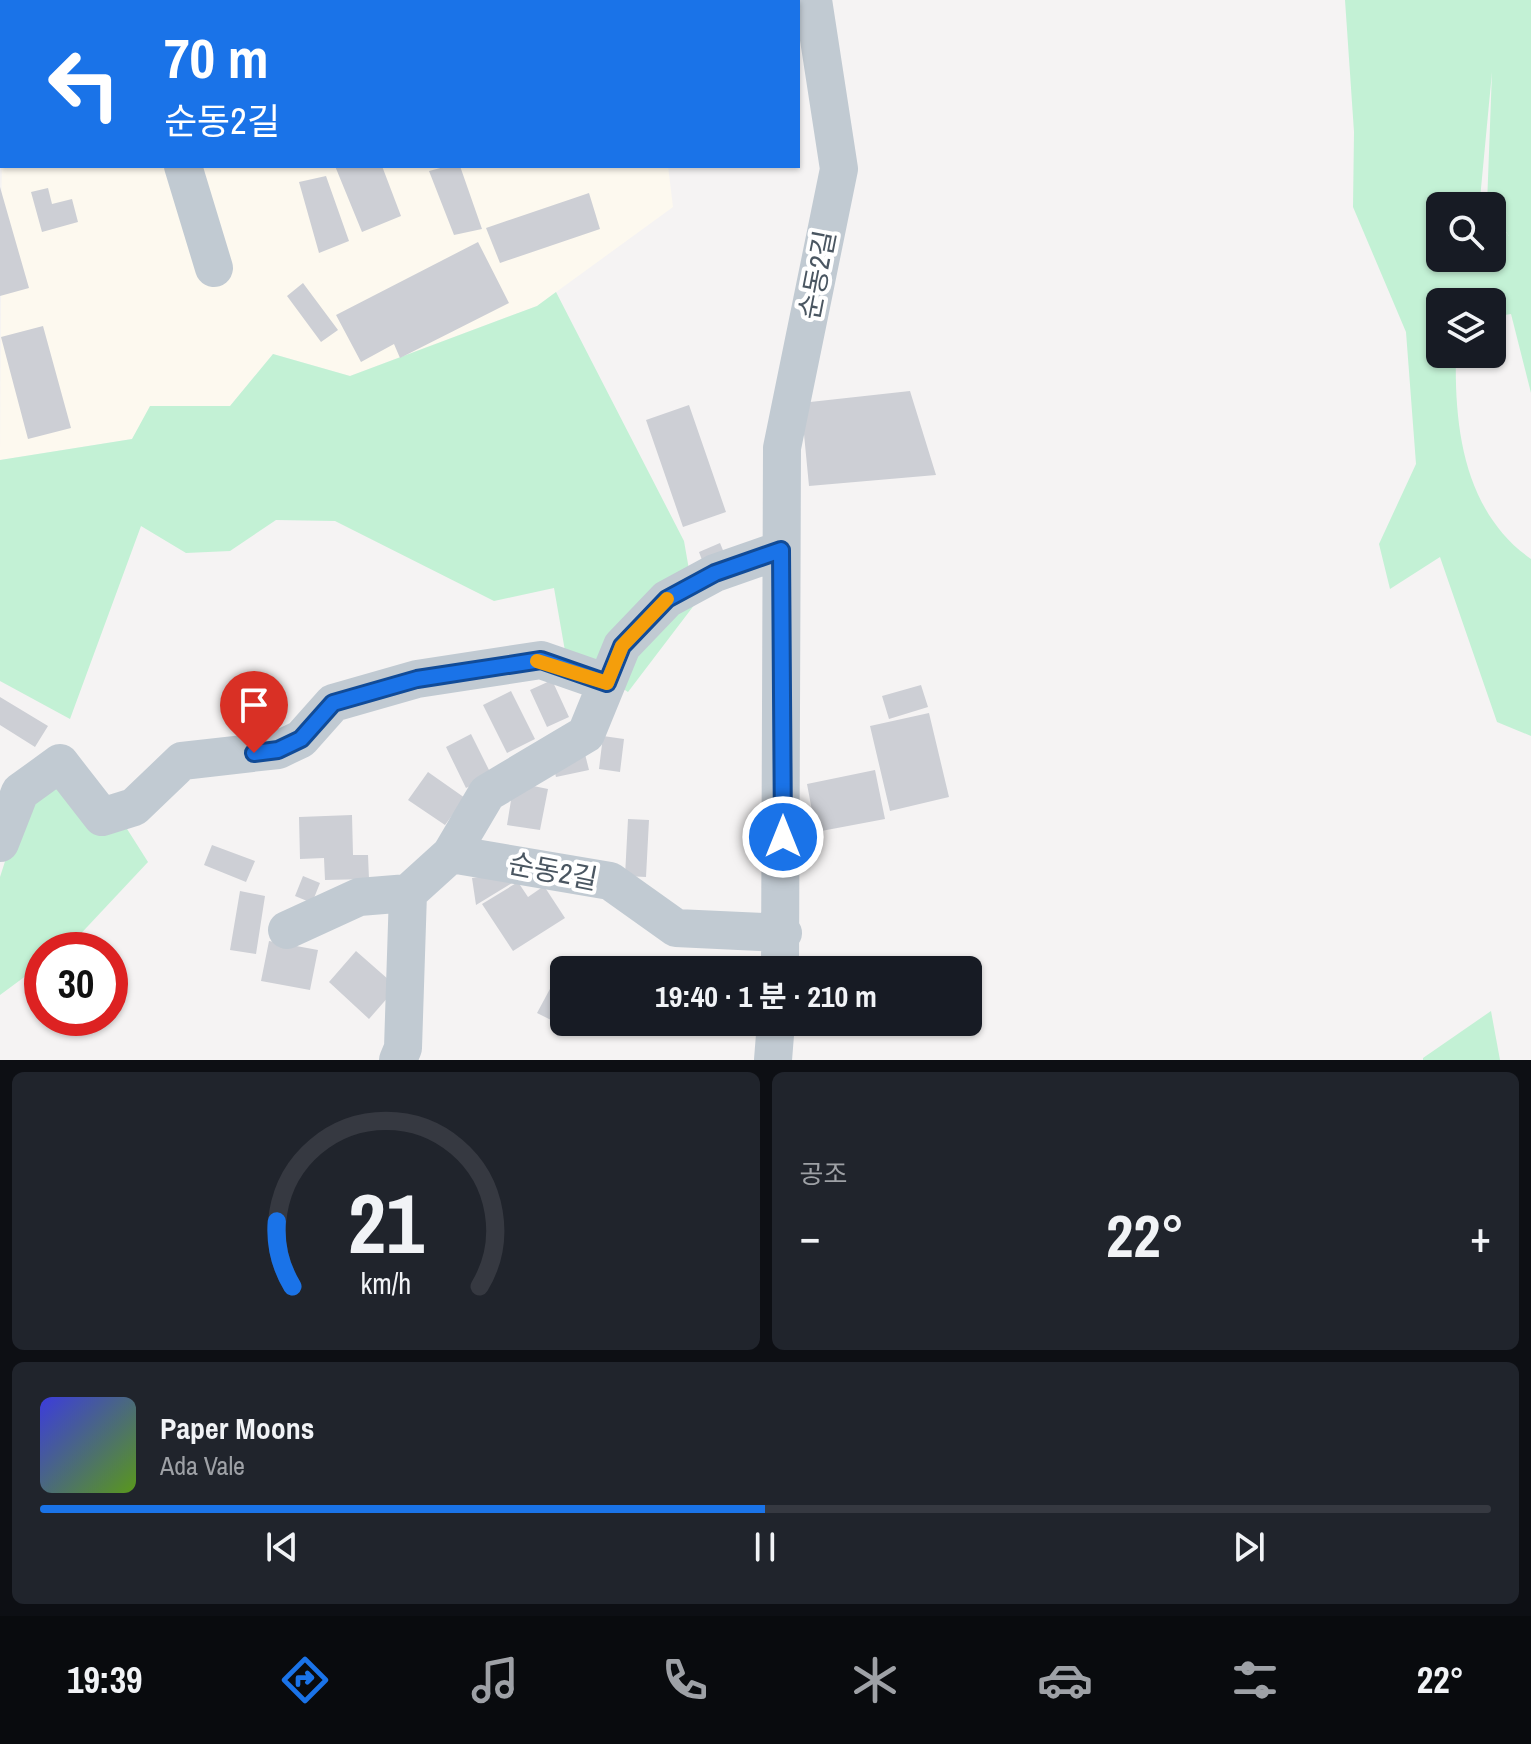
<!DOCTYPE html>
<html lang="ko">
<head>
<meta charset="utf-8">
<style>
	:root { --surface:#171b24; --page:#20242c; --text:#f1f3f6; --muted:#9ea1a6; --line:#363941; --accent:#1a73e8 }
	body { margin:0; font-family:"Archivo Narrow","Noto Sans KR",sans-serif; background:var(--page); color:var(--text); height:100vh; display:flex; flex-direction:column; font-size:30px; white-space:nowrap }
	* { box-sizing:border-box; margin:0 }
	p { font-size:26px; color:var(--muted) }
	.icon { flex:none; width:44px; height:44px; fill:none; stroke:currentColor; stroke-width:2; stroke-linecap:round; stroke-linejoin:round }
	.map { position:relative; height:1060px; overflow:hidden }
	.panel { display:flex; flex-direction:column; gap:12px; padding:12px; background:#0d0f14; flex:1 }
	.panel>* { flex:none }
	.guide { position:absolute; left:0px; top:0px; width:800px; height:168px; box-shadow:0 2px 6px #0004; background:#1a73e8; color:#fff; overflow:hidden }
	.tools { position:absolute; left:1426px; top:192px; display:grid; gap:16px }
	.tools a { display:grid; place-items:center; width:80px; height:80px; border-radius:12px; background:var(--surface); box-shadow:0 2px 6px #0004; font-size:40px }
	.speed { position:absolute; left:24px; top:932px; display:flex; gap:16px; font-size:40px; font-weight:700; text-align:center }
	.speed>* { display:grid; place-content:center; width:104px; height:104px; border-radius:50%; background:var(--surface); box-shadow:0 2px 6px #0004; line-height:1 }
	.speed .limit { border:12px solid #d22; background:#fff; color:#111 }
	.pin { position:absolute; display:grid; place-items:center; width:68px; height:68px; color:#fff; margin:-82px -34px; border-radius:50% 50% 50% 0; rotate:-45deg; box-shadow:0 0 8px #0007 }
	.pin .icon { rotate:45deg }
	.me { position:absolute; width:88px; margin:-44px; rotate:0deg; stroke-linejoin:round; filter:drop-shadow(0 0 6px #0008) }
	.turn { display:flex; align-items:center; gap:28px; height:168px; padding:0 32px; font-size:36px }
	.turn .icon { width:104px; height:104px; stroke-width:2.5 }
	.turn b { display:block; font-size:56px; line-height:68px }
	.big { font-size:60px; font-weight:700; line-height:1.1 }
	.panel .tile { flex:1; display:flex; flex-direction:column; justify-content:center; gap:12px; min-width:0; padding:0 28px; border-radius:12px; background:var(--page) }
	.panel .dial { align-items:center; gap:0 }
	.dial svg { height:208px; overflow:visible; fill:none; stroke:var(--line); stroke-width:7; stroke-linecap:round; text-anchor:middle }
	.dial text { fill:var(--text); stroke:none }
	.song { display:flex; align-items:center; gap:24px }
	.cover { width:96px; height:96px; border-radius:12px; background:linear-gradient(135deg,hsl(240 70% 55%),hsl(90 70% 35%)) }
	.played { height:8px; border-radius:4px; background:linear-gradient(90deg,var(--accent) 50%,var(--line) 50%) }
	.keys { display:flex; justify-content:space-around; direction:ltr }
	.heat { display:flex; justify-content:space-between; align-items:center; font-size:44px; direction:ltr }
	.panel .tiles { flex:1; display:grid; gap:12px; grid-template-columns:1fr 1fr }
	.tile:last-child { grid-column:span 2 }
	.trip { position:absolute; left:550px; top:956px; width:432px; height:80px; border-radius:12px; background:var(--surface); box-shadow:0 2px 6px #0004; font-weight:700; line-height:80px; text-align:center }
	.menu { display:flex; height:128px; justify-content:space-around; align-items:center; background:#090b0e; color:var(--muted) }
	.menu .icon { width:56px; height:56px }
	.menu .active { color:var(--accent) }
	.menu b { font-size:36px; color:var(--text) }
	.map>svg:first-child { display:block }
	.commercial { fill:#fdf9ef }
	.green { fill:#c3f1d5; fill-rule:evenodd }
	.building { fill:#cdcfd5 }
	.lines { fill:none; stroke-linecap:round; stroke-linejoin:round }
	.minor { stroke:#c1cad2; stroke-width:38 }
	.major { stroke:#b3c2d1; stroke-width:44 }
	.route-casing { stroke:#114b97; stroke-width:20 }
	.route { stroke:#1a73e8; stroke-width:14 }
	.slow { stroke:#f59e0b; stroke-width:14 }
	.labels { text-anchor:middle; stroke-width:8; stroke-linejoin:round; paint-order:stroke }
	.street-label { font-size:28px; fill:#4a5661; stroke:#fff }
</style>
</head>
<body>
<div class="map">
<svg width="1531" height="1060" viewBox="0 0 1531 1060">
	<rect width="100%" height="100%" fill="#f5f3f3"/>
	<path class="commercial" d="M2,117V166H668L673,207L537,306L350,376L273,354L230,406H151L132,439L0,460Z"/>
	<path class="green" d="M1345,0H1531V393L1511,314L1492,317V302H1440V354H1456C1454,429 1465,513 1531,559V736L1497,722L1440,557L1390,589L1379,544L1416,464L1406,332L1353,207L1354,132ZM1492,72L1487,205L1492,206V212L1509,236L1492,215V258H1440V206H1485L1480,199Z
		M556,292L684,541L695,604L628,692L565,651L554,588L494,601L335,521L276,520L230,551L186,553L141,526L70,719L0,681V460L132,439L150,406H230L273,354L350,376L537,306Z
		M57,775L122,821L148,862L73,942L62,950H42V964L0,995V877L25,799Z
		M1491,1011L1500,1060H1423V1058Z"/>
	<path class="building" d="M335,166H382L401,216L362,232Z
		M448,166H460L482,229L454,235L429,171Z
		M326,176L349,241L319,253L299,182Z
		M0,187L29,288L0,296Z
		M48,188L52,204L72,199L78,222L42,232L31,192Z
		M589,193L600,229L500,263L486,228Z
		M478,242L509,303L400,358L394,344L361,362L336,315Z
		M303,283L338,330L321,342L287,296Z
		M43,326L71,428L28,439L1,337Z
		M910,391L936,475L809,486L801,403Z
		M689,405L726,512L683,527L646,420Z
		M720,543L727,560L705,568L699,552Z
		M552,680L569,717L547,727L530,690Z
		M921,685L928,707L889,719L882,696Z
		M511,691L535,739L507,753L483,705Z
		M0,697L48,726L35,747L0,725Z
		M929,713L949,797L890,811L870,726Z
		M471,734L492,776L466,788L446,747Z
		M603,736L624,739L620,772L599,769Z
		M585,754L589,770L556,777L552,761Z
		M875,770L885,819L816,832L807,784Z
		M428,772L465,798L445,825L408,800Z
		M514,782L548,789L540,830L507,825Z
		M352,815L353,855H368L369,879L325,880L324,858L300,859L299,817Z
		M628,819L649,820L646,877L625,876Z
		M212,845L255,861L246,882L204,865Z
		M517,872V880L476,905L472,878Z
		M303,876L320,883L312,903L295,896Z
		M518,882L528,897L544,886L565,918L513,951L482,904Z
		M240,891L265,896L256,954L230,950Z
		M269,941L318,950L310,990L261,981Z
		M356,951L397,987L369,1019L329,982Z
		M551,987L564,994V1006L555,1022L537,1013Z"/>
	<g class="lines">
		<path class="minor" d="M183,166L214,268
			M0,843L20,792L60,763L102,817L134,807L182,761L278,750L301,739L333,703L417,679L541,660L607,683
			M451,854L487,793L586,734L622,646L667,599L715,573L781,550
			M287,930L359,897L408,893
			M780,970L782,448L839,169L813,0
			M398,1060L403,1048L408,893L451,854L610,881L676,928L783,933
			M773,1060L776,1022"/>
		<path class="major" d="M308,2L315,0
			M0,79H2"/>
	</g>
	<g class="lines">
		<defs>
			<path id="route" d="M254,753L278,750L301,739L333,703L417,679L541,660L607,683L622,646L667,599L715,573L781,550L783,837"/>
		</defs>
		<use href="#route" class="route-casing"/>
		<use href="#route" class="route"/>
		<path class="slow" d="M537,661L607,683L622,646L667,599"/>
	</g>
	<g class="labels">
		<g class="street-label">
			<text transform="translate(817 275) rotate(-79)" y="10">순동2길</text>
			<text transform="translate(553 871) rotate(11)" y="10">순동2길</text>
		</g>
	</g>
</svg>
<div class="tools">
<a><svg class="icon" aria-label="search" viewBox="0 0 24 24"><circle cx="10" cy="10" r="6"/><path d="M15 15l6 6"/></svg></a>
<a><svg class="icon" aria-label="layers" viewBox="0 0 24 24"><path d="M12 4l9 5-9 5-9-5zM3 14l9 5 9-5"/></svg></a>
</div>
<div class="speed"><div class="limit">30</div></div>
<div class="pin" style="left:254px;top:753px;background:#d93025"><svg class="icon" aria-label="arrive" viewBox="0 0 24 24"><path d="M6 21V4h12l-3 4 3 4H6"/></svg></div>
<svg class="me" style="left:783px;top:837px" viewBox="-20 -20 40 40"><circle r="17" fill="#1a73e8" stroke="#fff" stroke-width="3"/><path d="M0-11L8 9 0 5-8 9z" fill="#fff"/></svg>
<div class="trip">19:40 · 1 분 · 210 m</div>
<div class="guide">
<div class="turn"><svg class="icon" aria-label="left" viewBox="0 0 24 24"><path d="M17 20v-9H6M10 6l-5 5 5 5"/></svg><div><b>70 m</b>순동2길</div></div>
</div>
</div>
<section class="panel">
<div class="tiles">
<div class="tile dial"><svg viewBox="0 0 100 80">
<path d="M14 69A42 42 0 1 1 86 69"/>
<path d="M14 69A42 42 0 0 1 8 44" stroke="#1a73e8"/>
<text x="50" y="56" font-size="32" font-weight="700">21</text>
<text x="50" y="72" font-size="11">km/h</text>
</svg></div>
<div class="tile"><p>공조</p>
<div class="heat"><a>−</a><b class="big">22°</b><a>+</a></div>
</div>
<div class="tile">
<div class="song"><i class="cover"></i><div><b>Paper Moons</b><p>Ada Vale</p></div></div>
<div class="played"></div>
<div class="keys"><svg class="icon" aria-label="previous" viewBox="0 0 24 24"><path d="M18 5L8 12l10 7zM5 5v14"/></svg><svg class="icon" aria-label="pause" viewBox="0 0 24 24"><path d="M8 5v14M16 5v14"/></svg><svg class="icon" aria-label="next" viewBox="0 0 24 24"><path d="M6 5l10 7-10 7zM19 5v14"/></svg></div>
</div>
</div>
</section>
<nav class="menu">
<b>19:39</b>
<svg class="icon active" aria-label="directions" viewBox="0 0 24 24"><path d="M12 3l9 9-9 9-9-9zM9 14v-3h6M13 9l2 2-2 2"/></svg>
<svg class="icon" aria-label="music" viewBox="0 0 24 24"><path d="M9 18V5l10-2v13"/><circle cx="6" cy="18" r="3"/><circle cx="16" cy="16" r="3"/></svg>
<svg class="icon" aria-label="phone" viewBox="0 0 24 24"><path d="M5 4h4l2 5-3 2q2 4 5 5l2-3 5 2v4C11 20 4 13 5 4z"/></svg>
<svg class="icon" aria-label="climate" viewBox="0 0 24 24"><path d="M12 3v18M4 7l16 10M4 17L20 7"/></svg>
<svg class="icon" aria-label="car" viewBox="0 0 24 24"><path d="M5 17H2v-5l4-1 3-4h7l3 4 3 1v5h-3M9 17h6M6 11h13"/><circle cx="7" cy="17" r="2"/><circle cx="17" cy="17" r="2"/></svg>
<svg class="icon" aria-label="filters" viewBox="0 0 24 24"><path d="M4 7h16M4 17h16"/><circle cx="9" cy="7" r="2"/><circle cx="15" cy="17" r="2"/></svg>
<b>22°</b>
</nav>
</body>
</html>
